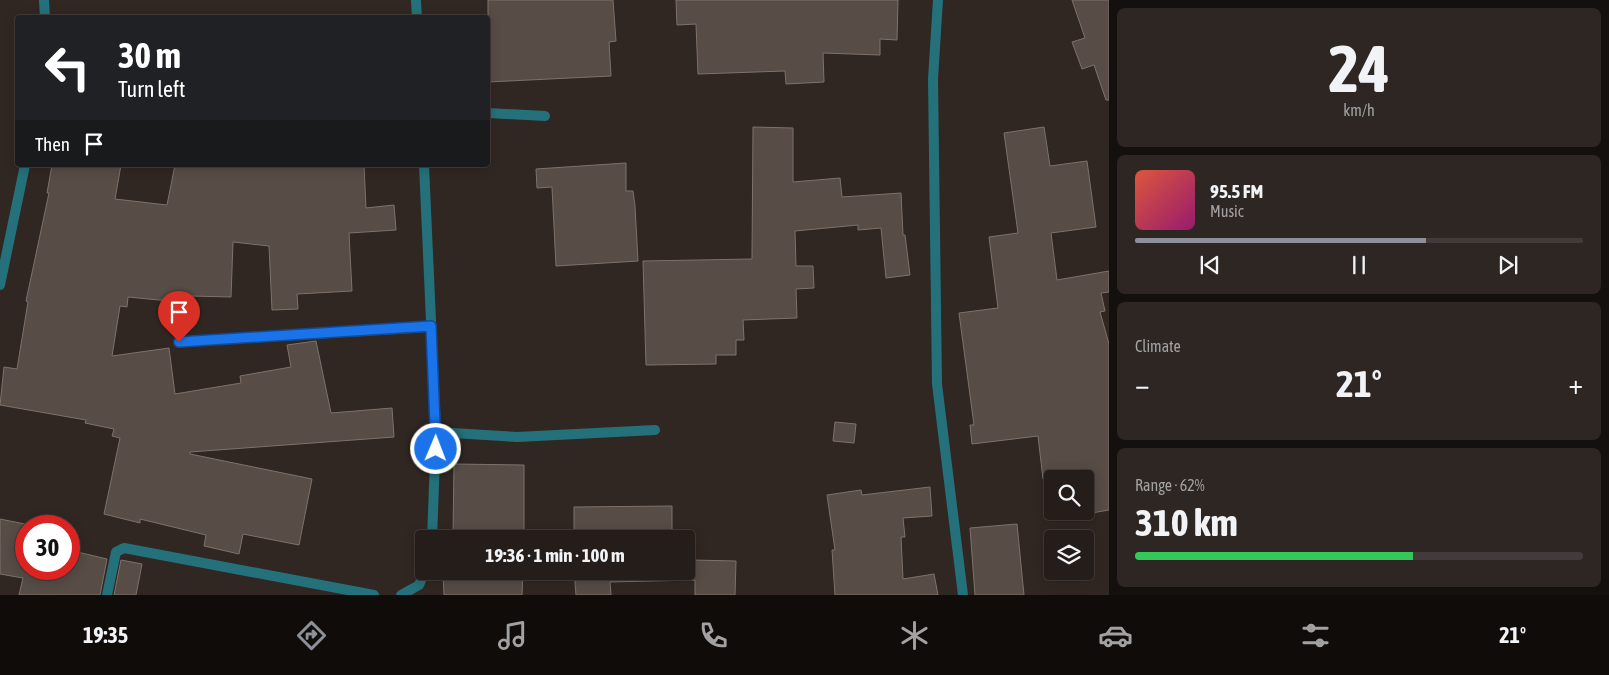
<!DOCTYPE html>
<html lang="en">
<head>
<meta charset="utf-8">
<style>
	:root { --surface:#251d1a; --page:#2d2623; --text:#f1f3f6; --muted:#a3a2a2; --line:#423b39; --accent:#8c9099 }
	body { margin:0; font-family:"Asap Condensed",sans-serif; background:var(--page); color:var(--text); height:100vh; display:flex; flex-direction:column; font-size:19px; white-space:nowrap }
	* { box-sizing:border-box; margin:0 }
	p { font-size:16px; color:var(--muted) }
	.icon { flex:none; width:28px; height:28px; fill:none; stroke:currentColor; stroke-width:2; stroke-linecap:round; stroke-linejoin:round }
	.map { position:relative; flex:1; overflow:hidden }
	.sheet { display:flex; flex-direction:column; gap:8px; padding:8px; background:#14100e; width:500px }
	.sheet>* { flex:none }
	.hud { position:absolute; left:15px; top:15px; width:475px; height:152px; border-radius:5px; box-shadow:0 2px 12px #0003,0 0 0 1px var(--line); background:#202124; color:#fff; overflow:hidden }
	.buttons { position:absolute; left:1044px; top:470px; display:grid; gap:10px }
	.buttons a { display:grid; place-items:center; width:50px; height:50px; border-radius:5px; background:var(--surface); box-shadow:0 2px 12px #0003,0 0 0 1px var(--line); font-size:25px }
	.speed { position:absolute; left:15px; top:515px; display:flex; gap:10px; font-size:25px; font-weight:700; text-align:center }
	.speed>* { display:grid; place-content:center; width:65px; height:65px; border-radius:50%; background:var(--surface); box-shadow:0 2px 12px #0003,0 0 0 1px var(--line); line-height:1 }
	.speed .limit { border:8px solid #d22; background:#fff; color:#111 }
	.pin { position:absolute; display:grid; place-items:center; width:42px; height:42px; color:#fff; margin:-51px -21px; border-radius:50% 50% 50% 0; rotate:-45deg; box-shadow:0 0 5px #0007 }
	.pin .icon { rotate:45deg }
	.me { position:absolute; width:55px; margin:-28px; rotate:1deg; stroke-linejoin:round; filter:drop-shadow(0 0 4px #0008) }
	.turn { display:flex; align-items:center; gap:18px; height:105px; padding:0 20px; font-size:22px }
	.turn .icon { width:65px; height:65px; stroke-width:2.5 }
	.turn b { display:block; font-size:35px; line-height:42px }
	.then { display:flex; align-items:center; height:48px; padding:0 20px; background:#0003; gap:10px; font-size:19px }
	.big { font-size:38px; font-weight:700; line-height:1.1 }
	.sheet .card { flex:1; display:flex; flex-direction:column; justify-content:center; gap:8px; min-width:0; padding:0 18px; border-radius:8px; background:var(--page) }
	.sheet .dial { align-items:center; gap:0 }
	.dial b { font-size:65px; line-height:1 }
	.song { display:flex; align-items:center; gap:15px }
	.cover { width:60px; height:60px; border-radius:8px; background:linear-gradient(135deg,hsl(10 70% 55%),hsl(320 70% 35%)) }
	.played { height:5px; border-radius:2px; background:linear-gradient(90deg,var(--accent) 65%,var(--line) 65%) }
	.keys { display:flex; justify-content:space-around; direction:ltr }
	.heat { display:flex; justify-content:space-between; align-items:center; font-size:28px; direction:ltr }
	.charge { height:8px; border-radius:4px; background:linear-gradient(90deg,#34c759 62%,var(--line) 0) }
	.trip { position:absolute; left:415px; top:530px; width:280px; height:50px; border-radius:5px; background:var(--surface); box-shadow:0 2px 12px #0003,0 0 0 1px var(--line); font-weight:700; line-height:50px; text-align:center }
	.menu { display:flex; height:80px; justify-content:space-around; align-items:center; background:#0f0c0a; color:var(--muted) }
	.menu .icon { width:35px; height:35px }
	.menu .selected { color:var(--accent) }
	.menu b { font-size:22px; color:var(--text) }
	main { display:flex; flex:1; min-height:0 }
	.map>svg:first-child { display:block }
	.building { fill:#574c46; stroke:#7e726b }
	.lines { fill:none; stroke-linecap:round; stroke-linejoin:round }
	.lane { stroke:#24717c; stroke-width:10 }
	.street { stroke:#24717c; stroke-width:10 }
	.route-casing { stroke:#114b97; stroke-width:12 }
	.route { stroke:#1a73e8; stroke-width:9 }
</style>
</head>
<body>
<main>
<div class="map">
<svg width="1109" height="595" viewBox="0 0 1109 595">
	<rect width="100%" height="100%" fill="#312722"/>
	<path class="building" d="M488,0H613L616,41L609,42L611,76L488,82Z
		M676,0H898L897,40L880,39V55L823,53L824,82L786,84L785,71L698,74L696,24L677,25Z
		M1072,0H1109V100H1106L1094,65L1082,69L1072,42L1085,38Z
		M753,127L793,128V182L840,178L842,197L901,193L903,235H905L910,275L886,278L881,228L858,230V225L795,231L796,266H813L814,288L796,289L797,318L743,320L744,340H736V355H716V364L646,365L643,261L752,259Z
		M1044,127L1050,166L1087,161L1096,227L1051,233L1057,280L1109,271V292L1101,293L1105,311L1100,312L1109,344V510L1057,519L1056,511H1085V479H1052V493L1050,479H1043L1038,436L972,444L970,425H974L959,313L998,308L989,237L1018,233L1004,133Z
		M626,163V191H633L635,206L638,261L556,266L552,187L537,188L536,169Z
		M52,165H121L115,199L167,205L175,165H364L366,208L394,205L396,230L349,233L352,291L297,294L298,309L272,310L269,246L233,242L231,297L190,296V303L128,297L127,307L120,306L112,356L169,348L175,394L241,383L240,376L291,367L287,345L316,341L331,413L392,408L394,437L190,452V454L312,479L299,545L243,534L239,554L204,546L206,535L140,519V523L104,514L120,438L112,436L114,429L85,423L86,420L0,405L4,367L17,369L28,302L26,301L49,193H47Z
		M835,422L856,424L854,443L833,441Z
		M454,464L524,465V535H453Z
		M930,487L932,516L903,518L905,537H901L903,579L934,574L938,595H835L832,550H835L827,495L861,490L862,495Z
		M672,506V539H605V536H574V507Z
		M0,519L30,525L26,526V569H69V550L107,559L100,595H19L23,578L0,574Z
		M1017,524L1024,595H975L970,528Z
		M686,557H691L692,560L736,561L735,595H695V580L610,582L611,595H576L574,571H686Z
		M121,560L142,564L136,595H114Z
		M480,571H523L522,595H444L443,574Z"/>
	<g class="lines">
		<path class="lane" d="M488,113L545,116"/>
		<path class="street" d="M44,0L45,18
			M416,0L417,18
			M938,0L933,79L937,384L963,595
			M424,165L436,432L432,539
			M0,285L25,165
			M179,342L431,327
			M436,432L517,437L655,430
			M107,595L116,552L124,548L374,595
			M401,595L419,585L425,571"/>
	</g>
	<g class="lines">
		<defs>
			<path id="route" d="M179,342L431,326L436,449"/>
		</defs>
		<use href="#route" class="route-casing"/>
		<use href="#route" class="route"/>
	</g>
</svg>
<div class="buttons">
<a><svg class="icon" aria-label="search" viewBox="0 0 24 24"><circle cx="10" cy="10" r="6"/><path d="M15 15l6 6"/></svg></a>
<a><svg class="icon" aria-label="layers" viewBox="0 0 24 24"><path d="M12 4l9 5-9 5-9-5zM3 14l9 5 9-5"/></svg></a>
</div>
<div class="speed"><div class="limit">30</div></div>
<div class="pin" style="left:179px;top:342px;background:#d93025"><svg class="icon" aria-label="arrive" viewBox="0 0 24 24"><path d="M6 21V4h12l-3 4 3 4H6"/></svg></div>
<svg class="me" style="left:436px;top:449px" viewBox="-20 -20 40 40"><circle r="17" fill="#1a73e8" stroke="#fff" stroke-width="3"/><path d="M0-11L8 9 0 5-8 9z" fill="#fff"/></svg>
<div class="trip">19:36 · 1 min · 100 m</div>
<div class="hud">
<div class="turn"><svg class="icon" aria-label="left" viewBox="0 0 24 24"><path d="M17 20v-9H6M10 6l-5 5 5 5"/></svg><div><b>30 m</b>Turn left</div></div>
<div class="then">Then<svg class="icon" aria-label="arrive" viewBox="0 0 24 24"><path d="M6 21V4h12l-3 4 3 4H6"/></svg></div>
</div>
</div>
<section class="sheet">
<div class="card dial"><b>24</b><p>km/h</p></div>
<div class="card">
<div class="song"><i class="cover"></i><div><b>95.5 FM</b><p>Music</p></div></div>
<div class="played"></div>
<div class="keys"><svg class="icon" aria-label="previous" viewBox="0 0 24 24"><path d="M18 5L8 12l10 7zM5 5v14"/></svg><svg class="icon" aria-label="pause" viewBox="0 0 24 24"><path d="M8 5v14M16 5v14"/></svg><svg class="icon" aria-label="next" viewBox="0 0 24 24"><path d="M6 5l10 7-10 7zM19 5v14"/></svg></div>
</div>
<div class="card"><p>Climate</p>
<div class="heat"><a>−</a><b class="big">21°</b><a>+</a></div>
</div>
<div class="card"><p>Range · 62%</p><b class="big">310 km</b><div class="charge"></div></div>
</section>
</main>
<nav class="menu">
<b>19:35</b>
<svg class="icon selected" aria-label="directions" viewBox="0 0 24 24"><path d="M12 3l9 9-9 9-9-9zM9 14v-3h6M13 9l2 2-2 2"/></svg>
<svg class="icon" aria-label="music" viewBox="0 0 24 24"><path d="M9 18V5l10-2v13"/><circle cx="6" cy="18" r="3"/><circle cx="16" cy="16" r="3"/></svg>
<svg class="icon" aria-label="phone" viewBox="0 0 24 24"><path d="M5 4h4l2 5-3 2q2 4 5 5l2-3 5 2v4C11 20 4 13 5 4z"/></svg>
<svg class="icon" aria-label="climate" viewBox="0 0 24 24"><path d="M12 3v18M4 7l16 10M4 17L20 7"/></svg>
<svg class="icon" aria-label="car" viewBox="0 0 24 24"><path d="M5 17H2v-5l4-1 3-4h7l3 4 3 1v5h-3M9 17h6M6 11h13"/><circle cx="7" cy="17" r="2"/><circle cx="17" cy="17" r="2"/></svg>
<svg class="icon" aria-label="filters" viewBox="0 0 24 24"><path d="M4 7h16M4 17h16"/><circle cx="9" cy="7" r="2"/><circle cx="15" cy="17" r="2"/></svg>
<b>21°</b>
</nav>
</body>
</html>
